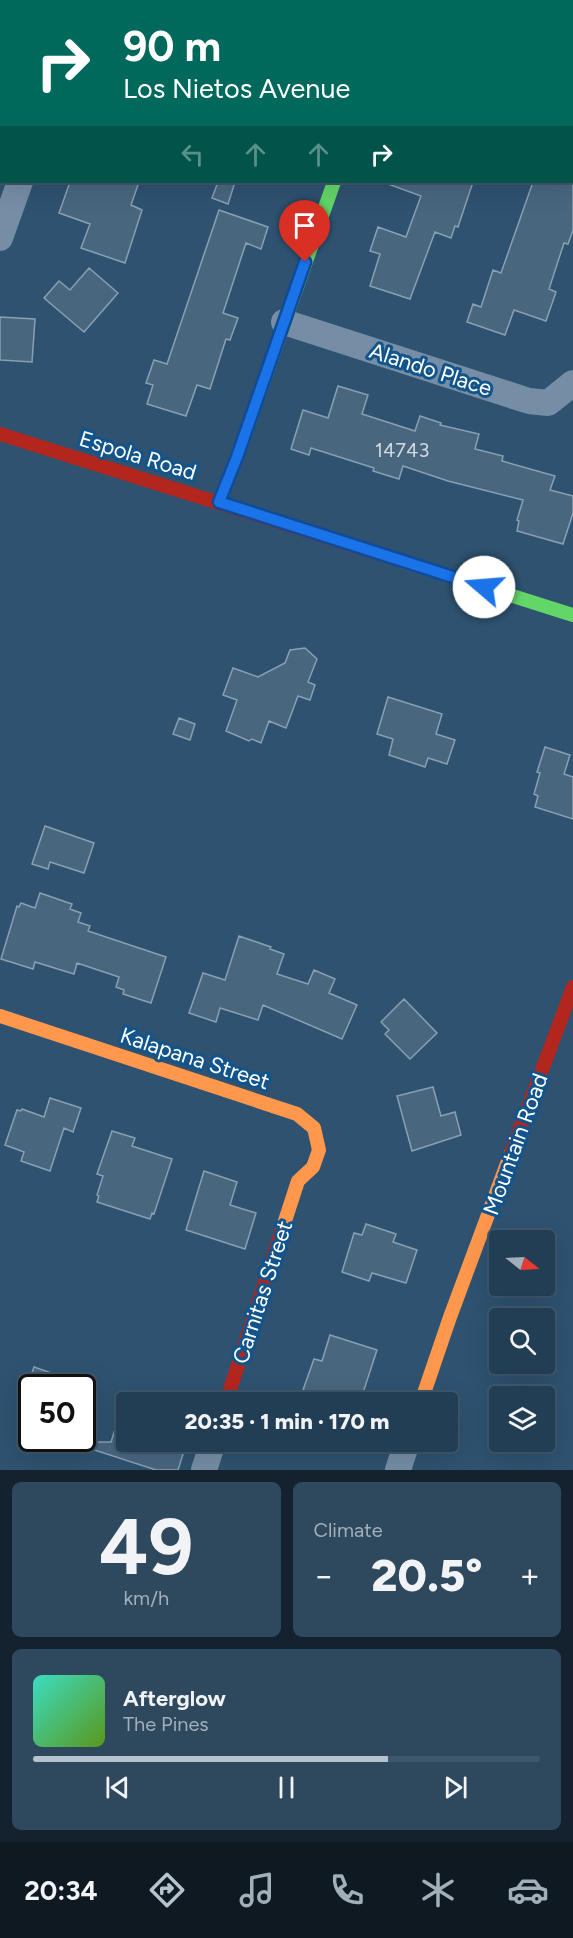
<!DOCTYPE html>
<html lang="en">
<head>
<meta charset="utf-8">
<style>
	:root { --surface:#223e54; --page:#2e495e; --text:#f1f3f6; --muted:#a2aeb8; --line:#3f576b; --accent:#b6c2cd }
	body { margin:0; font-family:Figtree,sans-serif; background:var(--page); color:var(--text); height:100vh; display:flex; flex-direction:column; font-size:22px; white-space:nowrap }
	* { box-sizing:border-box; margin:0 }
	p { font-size:20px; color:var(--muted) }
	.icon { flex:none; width:33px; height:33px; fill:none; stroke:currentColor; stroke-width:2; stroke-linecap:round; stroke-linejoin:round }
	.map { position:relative; height:1470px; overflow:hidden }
	.details { display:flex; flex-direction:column; gap:12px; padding:12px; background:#13222e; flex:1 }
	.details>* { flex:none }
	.top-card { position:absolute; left:0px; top:0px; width:573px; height:183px; box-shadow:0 6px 24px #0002,0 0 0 2px var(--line); background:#00695c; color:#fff; overflow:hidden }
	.needle { width:39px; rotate:108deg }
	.buttons { position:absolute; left:489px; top:1230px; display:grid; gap:12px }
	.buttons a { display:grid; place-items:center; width:66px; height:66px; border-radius:6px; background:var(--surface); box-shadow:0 6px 24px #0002,0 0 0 2px var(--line); font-size:30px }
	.speed { position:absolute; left:18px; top:1374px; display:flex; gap:12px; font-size:30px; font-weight:700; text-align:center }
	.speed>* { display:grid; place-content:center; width:78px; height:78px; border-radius:50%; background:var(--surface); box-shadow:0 6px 24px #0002,0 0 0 2px var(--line); line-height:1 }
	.speed .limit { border:3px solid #111; border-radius:9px; background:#fff; color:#111 }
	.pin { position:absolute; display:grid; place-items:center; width:51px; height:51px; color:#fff; margin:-62px -26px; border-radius:50% 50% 50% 0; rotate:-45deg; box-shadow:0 0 6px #0007 }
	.pin .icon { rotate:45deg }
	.me { position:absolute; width:66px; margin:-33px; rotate:288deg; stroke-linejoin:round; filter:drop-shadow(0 0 4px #0008) }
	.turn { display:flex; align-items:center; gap:21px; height:126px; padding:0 24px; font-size:27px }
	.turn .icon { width:78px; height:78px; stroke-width:2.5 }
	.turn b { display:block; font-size:42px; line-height:51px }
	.lanes { display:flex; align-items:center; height:57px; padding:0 24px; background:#0003; justify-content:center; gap:30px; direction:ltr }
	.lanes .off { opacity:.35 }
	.big { font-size:45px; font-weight:800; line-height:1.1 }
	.details .card { flex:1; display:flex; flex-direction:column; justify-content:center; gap:9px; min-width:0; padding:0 21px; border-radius:9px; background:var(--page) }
	.details .dial { align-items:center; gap:0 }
	.dial b { font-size:78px; line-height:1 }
	.song { display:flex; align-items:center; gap:18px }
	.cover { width:72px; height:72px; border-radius:9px; background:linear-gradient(135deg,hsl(170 70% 55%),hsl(90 70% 35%)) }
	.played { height:6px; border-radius:3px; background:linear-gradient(90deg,var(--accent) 70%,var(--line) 70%) }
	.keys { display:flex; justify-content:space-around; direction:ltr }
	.heat { display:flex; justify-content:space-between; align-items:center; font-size:33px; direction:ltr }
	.details .tiles { flex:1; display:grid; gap:12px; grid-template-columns:1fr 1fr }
	.card:last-child { grid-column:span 2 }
	.trip { position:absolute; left:116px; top:1392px; width:342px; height:60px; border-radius:6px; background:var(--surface); box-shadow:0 6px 24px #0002,0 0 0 2px var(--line); font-weight:800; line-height:60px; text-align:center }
	.tabs { display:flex; height:96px; justify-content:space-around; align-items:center; background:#0e1922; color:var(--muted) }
	.tabs .icon { width:42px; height:42px }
	.tabs .current { color:var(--accent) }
	.tabs b { font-size:27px; color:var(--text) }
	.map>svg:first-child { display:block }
	.building { fill:#49667f; stroke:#89a0b3; stroke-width:1.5 }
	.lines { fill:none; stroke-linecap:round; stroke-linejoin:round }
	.street { stroke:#758ea5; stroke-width:26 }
	.fast { stroke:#63d668; stroke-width:14 }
	.slow { stroke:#ff974d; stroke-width:14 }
	.jam { stroke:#b3261e; stroke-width:14 }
	.route-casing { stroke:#114b97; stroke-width:15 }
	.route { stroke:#1a73e8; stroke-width:10 }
	.labels { text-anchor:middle; stroke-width:6; stroke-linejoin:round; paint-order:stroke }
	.number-label { font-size:20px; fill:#d2d9df }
	.street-label { font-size:22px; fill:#fff; stroke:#12548c }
</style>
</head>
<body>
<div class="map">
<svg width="573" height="1470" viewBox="0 0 573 1470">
	<rect width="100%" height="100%" fill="#2e5270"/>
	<path class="building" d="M70,182H139L131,205L142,210L125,263L81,248L90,224L59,213Z
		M218,182H235L228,204L212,198Z
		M388,182H473L458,227L455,226L451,238L435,232L410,299L370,286L380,254L370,251L378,227L406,237L421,196L388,184Z
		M533,182H573V230L568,244L564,243L549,289L556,292L546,321L514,310L505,335L467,322L473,304L481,307L493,270L501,273Z
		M219,210L268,227L261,249L246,243L223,313L238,318L230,340L226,339L210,389L197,385L186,416L147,404L153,385L146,383L154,360L167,364Z
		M89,268L118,293L84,332L44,298L59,281L70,290Z
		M0,317L35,319L32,362L0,360Z
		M338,386L368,395L362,414L415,431L420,416L441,423L440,425L479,434L475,449L503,456L502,461L555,476L550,490L573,496V513L563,544L517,531L519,521L517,520L523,500L448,481L403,466L399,479L373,471L374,468L311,448L309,455L291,449L303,410L328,418Z
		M305,648L317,659L308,682L315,685L310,700L298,696L286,728L269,721L261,743L252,739L249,741L226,731L237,700L223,695L233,668L258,677L285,663L290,650Z
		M388,697L442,714L436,734L455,740L447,764L428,758L425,767L389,755L393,739L377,734Z
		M179,718L195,724L190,740L173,734Z
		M545,747L570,755L564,774L573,777V819L535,807L538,796L534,794L540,773L537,772Z
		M45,826L94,843L84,873L50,862L48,869L32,864Z
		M40,893L72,904L70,909L81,913L78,922L90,926L88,931L166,957L151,1003L123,994L124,990L116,987L119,977L77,963L74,974L35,962L33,969L1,959L17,906L19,907L21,903L35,908Z
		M239,936L271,947L270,949L284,954L277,974L308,984L314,970L335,979L329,993L357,1005L342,1039L263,1005L258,1020L220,1008L216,1022L189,1013L203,973L225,980Z
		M404,999L437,1033L410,1059L385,1034L389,1030L381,1022Z
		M433,1087L441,1116L455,1112L461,1135L412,1151L397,1096Z
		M50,1098L81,1108L73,1132L64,1128L50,1171L21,1161L24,1152L5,1145L17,1110L21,1111L22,1109L44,1117Z
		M112,1131L135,1138L132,1146L172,1159L154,1214L152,1213L150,1219L97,1202L99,1196L97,1195L103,1176L97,1174Z
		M204,1171L237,1182L230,1205L256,1213L245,1249L186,1230Z
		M366,1224L396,1234L393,1242L417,1250L406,1283L372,1273L369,1281L342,1272L354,1233L362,1235Z
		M330,1335L377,1350L360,1402H342L303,1390L314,1359L322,1361Z
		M34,1367L86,1385V1388H27Z
		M123,1405L126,1406V1442H183L181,1450L184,1451L178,1470H156L79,1445V1442H111Z"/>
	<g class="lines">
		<path class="street" d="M83,2L84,0
			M399,2L400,0
			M0,238L20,182
			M284,322L529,401L548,403L573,383
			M204,1470L213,1442
			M398,1470L407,1442"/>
		<path class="fast" d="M219,502L237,457L334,182
			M402,561L573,615"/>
		<path class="slow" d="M0,1016L297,1114L314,1128L319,1150L313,1167L298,1181L282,1230
			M421,1402L450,1317L511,1153"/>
		<path class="jam" d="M0,434L402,561
			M511,1153L573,987
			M226,1402L282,1230"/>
	</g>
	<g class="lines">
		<defs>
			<path id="route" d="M305,262L237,457L219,502L484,587"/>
		</defs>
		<use href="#route" class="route-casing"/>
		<use href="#route" class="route"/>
	</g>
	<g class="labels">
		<g class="number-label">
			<text x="402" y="457">14743</text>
		</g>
		<g class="street-label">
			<text transform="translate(431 369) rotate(18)" y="8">Alando Place</text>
			<text transform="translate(138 455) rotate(17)" y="8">Espola Road</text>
			<text transform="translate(195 1058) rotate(18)" y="8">Kalapana Street</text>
			<text transform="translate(515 1144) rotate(-70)" y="8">Mountain Road</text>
			<text transform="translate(262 1292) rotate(-72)" y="8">Carnitas Street</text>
		</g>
	</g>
</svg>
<div class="buttons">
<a><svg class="needle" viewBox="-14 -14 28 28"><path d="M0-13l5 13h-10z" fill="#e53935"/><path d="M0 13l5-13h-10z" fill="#a2aeb8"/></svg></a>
<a><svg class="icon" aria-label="search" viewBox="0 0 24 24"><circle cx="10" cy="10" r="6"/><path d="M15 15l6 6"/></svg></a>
<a><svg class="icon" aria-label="layers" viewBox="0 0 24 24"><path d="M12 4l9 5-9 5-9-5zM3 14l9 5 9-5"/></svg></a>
</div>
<div class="speed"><div class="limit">50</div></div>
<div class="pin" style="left:305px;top:262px;background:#d93025"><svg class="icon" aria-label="arrive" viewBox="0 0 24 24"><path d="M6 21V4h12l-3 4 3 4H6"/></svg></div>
<svg class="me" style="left:484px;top:587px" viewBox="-20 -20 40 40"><circle r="19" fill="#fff"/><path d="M0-13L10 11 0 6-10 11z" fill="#1a73e8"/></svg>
<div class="trip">20:35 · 1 min · 170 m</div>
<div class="top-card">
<div class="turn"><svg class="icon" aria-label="right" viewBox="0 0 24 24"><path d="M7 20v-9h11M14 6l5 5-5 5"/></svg><div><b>90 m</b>Los Nietos Avenue</div></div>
<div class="lanes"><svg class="icon off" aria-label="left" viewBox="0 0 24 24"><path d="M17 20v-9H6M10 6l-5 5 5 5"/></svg><svg class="icon off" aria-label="ahead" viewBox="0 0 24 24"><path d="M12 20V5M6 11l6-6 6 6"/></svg><svg class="icon off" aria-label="ahead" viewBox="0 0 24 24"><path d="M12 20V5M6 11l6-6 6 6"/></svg><svg class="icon" aria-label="right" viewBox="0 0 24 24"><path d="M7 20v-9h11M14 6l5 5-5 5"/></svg></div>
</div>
</div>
<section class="details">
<div class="tiles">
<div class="card dial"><b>49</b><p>km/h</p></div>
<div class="card"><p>Climate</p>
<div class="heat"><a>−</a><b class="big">20.5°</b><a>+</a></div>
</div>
<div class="card">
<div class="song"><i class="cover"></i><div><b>Afterglow</b><p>The Pines</p></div></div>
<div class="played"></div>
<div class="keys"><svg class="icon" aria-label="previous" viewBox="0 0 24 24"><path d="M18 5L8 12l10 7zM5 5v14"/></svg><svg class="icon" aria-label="pause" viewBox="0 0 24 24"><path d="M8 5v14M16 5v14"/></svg><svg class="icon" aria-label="next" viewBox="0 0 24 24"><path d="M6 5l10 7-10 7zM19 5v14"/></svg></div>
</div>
</div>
</section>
<nav class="tabs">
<b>20:34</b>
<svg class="icon current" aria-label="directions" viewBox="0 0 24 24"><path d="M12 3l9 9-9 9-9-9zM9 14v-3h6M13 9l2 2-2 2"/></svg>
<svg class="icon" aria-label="music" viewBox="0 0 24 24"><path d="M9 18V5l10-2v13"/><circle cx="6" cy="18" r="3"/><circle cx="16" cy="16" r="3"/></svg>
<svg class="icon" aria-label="phone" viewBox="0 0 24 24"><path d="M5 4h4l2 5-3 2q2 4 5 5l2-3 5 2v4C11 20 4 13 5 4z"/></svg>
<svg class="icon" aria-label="climate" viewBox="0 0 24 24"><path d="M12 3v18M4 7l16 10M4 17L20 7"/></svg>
<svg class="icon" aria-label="car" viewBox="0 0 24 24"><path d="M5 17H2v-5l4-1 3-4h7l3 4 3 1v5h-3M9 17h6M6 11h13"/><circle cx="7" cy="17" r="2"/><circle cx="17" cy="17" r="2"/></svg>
</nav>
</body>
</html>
